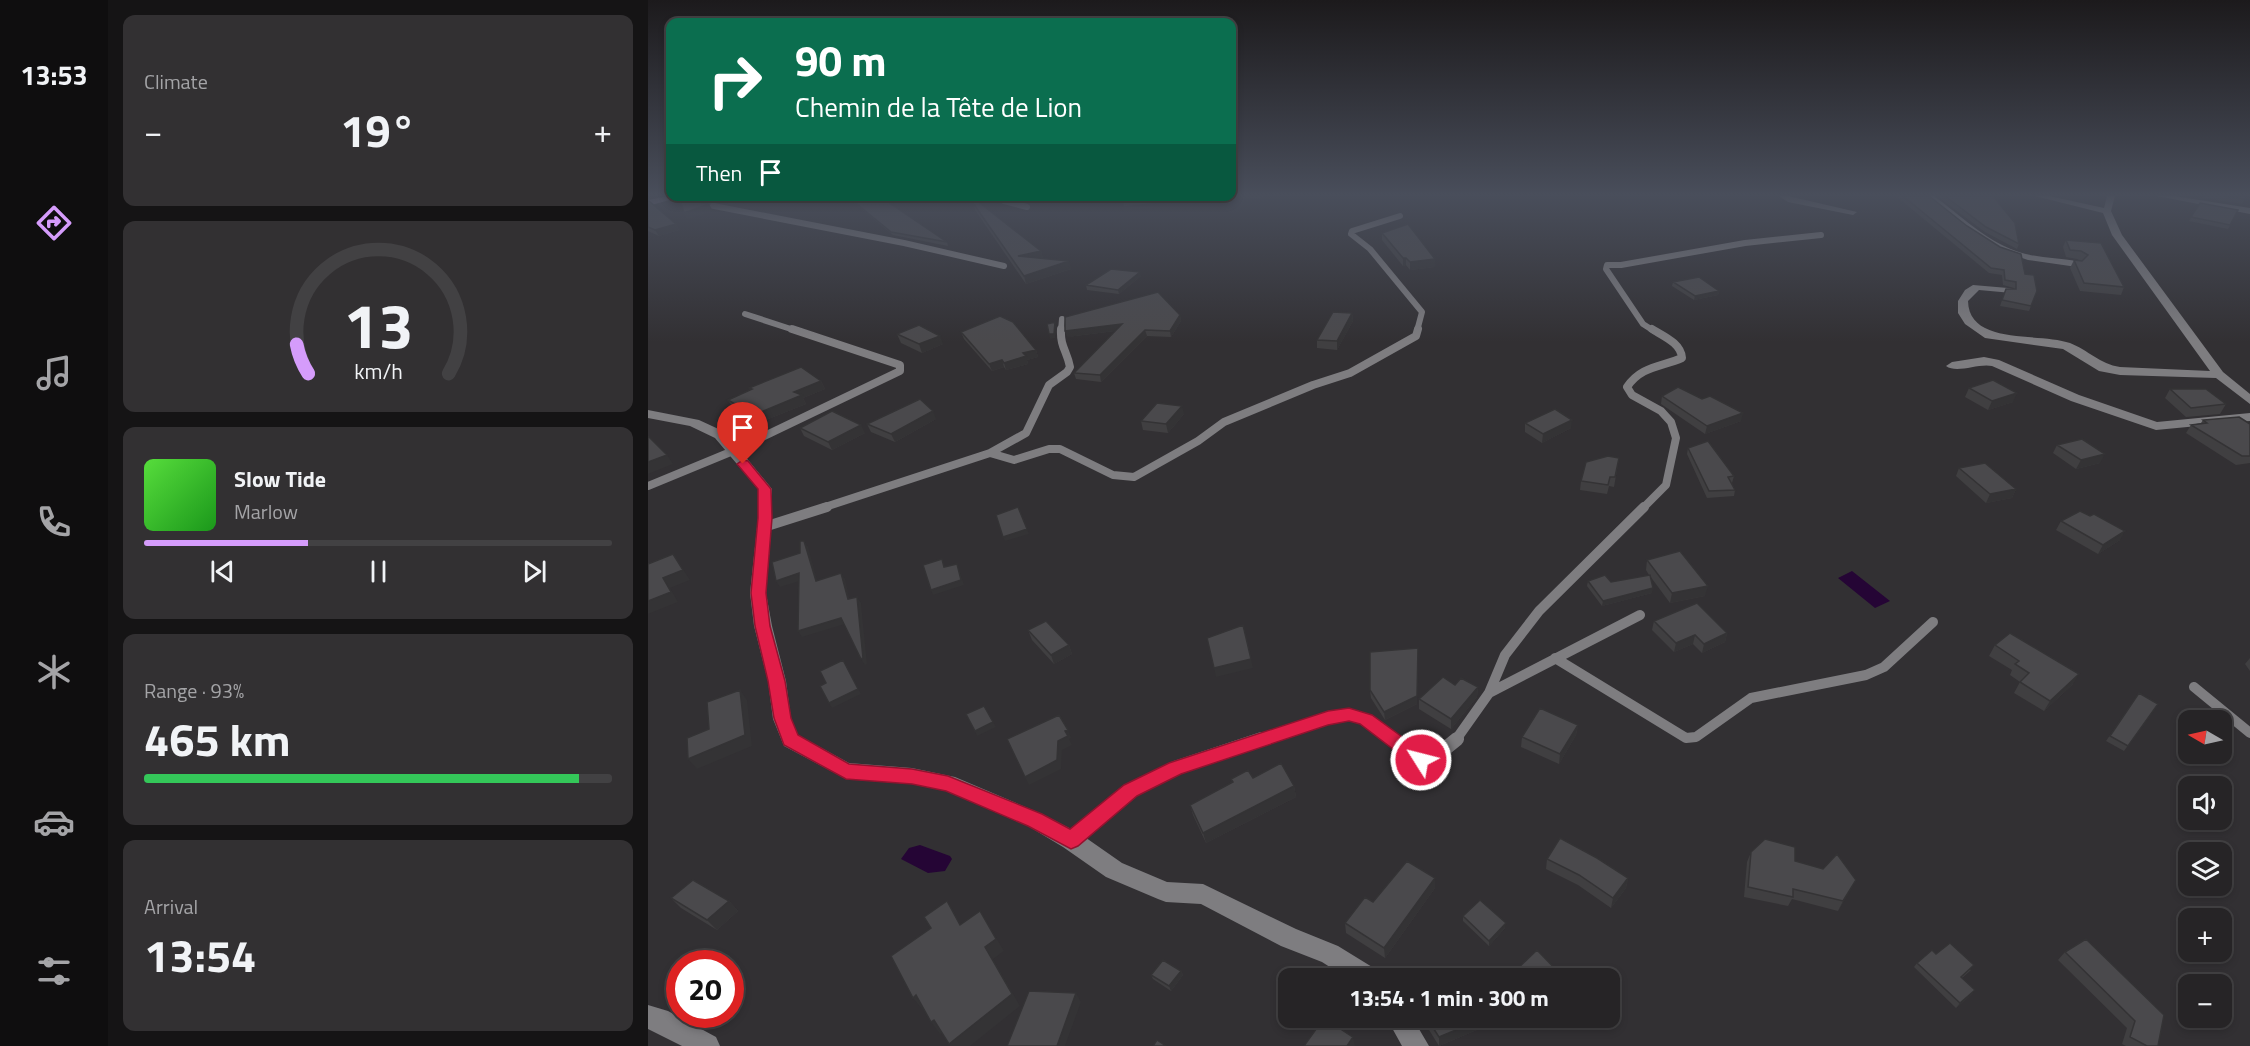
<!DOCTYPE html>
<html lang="en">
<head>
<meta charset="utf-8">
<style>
	:root { --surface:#262426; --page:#323032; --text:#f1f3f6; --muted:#a4a4a7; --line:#424143; --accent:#d59cfb }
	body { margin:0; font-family:"Titillium Web",sans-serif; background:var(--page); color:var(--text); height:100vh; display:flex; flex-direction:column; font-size:22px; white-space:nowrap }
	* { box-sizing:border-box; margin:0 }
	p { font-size:20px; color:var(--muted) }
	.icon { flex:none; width:33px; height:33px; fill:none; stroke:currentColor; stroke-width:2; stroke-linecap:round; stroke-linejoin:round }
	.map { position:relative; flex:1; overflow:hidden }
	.panel { display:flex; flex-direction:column; gap:15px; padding:15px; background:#151415; width:540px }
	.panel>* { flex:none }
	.guide { position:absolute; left:18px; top:18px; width:570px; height:183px; border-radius:12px; box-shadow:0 3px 9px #0003,0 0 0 2px var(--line); background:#0b6e4f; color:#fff; overflow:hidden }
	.needle { width:39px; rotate:279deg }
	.fabs { position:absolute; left:1530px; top:710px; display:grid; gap:12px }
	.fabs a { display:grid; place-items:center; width:54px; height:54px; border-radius:12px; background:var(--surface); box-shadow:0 3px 9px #0003,0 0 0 2px var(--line); font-size:30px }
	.speed { position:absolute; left:18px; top:950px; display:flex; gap:12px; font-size:30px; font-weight:700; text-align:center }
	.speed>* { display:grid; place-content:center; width:78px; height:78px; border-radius:50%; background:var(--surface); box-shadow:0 3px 9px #0003,0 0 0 2px var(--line); line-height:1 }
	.speed .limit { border:9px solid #d22; background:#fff; color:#111 }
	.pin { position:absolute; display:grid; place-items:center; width:51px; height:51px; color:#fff; margin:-62px -26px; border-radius:50% 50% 50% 0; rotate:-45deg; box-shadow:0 0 6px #0007 }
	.pin .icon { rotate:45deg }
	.me { position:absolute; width:66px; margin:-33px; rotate:306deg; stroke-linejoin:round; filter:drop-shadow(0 0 4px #0008) }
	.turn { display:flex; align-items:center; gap:21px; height:126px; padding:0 30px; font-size:27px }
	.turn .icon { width:78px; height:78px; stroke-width:2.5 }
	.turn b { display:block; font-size:42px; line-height:51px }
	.then { display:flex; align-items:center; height:57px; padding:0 30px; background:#0003; gap:12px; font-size:22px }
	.big { font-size:45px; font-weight:700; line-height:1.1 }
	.panel .widget { flex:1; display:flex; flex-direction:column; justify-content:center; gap:9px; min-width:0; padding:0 21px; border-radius:12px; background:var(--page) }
	.panel .dial { align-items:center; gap:0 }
	.dial svg { height:156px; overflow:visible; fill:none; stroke:var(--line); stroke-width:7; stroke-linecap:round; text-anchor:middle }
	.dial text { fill:var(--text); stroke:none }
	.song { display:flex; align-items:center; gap:18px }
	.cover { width:72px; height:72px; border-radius:9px; background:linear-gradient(135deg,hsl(110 70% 55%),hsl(120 70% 35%)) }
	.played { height:6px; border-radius:3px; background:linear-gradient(90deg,var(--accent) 35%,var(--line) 35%) }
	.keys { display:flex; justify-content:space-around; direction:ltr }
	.heat { display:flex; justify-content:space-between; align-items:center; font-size:33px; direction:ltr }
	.charge { height:9px; border-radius:4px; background:linear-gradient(90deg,#34c759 93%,var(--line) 0) }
	.trip { position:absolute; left:630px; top:968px; width:342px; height:60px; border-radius:12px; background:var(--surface); box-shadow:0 3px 9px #0003,0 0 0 2px var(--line); font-weight:700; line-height:60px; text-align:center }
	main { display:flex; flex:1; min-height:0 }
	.dock { display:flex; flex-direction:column; width:108px; justify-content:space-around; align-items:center; background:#0f0e0f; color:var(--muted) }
	.dock .icon { width:42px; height:42px }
	.dock .selected { color:var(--accent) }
	.dock b { font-size:27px; color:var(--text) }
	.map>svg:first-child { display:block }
	.water { fill:#250535 }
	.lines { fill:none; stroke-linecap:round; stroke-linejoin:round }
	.service-far3 { stroke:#7e7d80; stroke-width:6 }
	.service-far2 { stroke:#7e7d80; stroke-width:8 }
	.service-far1 { stroke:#7e7d80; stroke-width:10 }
	.service { stroke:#7e7d80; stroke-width:14 }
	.minor { fill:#7e7d80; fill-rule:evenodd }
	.secondary { fill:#9783a5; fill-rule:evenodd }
	.wall { fill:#403f41 }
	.shaded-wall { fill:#343335 }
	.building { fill:#4a494c; stroke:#343335; stroke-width:1.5 }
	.route { fill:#e11d48; stroke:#92132f; stroke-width:1.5 }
</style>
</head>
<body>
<main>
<nav class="dock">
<b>13:53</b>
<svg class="icon selected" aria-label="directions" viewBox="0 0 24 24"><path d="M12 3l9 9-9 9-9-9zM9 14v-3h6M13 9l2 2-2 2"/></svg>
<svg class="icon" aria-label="music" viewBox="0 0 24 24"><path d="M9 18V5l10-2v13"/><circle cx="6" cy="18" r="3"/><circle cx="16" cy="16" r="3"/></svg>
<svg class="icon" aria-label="phone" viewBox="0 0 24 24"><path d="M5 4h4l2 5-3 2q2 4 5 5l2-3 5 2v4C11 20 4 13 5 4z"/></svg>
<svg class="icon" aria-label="climate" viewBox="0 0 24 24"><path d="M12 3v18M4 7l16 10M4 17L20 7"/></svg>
<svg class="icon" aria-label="car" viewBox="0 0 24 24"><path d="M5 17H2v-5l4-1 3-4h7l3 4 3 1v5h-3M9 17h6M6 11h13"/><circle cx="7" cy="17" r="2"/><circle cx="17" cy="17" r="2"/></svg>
<svg class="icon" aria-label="filters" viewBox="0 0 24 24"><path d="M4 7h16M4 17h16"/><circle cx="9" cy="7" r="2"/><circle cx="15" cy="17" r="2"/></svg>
</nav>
<section class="panel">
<div class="widget"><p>Climate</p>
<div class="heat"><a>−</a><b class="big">19°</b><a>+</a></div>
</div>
<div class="widget dial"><svg viewBox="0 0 100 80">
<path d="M14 69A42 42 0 1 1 86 69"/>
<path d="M14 69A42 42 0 0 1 8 54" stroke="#d59cfb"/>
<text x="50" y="56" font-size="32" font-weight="700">13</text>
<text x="50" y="72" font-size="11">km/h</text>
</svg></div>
<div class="widget">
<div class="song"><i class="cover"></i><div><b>Slow Tide</b><p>Marlow</p></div></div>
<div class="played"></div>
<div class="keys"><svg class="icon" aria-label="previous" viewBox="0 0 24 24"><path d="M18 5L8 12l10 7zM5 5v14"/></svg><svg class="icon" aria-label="pause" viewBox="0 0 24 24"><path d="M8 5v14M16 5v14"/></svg><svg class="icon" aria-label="next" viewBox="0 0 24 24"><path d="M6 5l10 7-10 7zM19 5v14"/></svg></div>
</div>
<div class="widget"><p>Range · 93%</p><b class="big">465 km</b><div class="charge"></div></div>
<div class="widget"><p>Arrival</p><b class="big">13:54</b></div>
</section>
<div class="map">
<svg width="1602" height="1046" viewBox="0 0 1602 1046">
	<rect width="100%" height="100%" fill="#323033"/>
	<path class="water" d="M1204,571L1242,601L1227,608L1190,578Z
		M272,845L302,856L304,859L297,871L280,873L253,859L261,848Z"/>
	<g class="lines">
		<path class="service-far3" d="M361,196L356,201L379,207
			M25,198L256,243L356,266
			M752,216L704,231L703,234L722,249L774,312L769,331
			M97,314L149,331
			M413,331L414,319
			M1006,331L995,324L958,269L959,265H973L1097,243L1173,235"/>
		<path class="service-far2" d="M342,453L378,433L401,385L419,372L422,367C419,351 412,347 413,329
			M0,486L85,451L252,371V365L144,329
			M174,508L342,453L366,460L401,449H412L465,475L486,477L550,441L576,422L665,385L702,373L768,336L770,329
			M995,508L1018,485L1028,438L1023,422L1013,411L984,395L979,387C993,366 1013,367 1034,358C1033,343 1015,336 1004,329"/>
		<path class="service-far1" d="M116,527L179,507
			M907,658L1038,738L1048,737L1103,698L1218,675L1236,667L1285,622
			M1546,687L1602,733
			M841,693L992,615
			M610,741C638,732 690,706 717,719C728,724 738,734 747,741
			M807,741L841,693L857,655L891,611L996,507"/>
		<path class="service" d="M745,739L773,760L788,756L809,739
			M423,840L483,791L527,768L614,739"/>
		<path class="minor" d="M1131,196H1140L1209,212L1205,215L1140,202Z
			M1277,196H1286C1312,215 1337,240 1368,251C1387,258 1409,258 1429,261L1434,264L1429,267L1380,260L1351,250L1319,229Z
			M1387,196H1401L1456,208L1459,196H1467L1463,211L1474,235L1575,372L1602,394V404L1568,378L1472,375L1451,371L1415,349L1337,338L1317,324L1310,313V301L1317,290L1325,285L1360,288L1364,289V293L1331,290L1320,301C1321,346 1391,332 1422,343C1440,350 1452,364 1472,367L1562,371L1464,235L1455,213Z
			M1509,196H1526L1602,208V214Z
			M1336,357L1351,360L1431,395L1509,422L1602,413V421L1508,430L1423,401L1344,366C1330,363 1309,374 1298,366L1304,362Z
			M0,410L51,420L77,432L124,489V518L118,593L124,626L138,681L143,719L150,735L201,763L264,768L307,777L394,814L431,833L474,863L519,882L555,884L648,929L690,946L729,970L733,978H699L674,962L633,946L553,904L518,902L510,899L458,877L415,847L380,826L298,791L264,784L198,779L136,746L125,719L120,681L106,626L102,593L110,518V489L67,438L42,426L0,418Z
			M0,1005L20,1011L68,1037L72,1046H34L0,1029Z
			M738,1017H764L781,1046H754Z"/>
		<path class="secondary" d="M21,196H35L0,206V200Z"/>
	</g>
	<path class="wall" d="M45,196H87L88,203L84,204Z
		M584,196H616L611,199Z
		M1248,196H1281L1377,274L1389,291L1381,311L1352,306L1358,289H1366V288L1355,285L1354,275L1341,273Z
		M1289,196H1345L1371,244L1369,249L1337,232Z
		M1556,196H1598L1594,204L1555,198Z
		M204,200L299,242L300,246L245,235L206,203Z
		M0,201L28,224L31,230L11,236L0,231Z
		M325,203L393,251L395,259L423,269L378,284L327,210Z
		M1552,203L1590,210L1580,229L1541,221Z
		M734,233L787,259V267L762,270L758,265L755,266L734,240Z
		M1418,240L1453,243L1476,287L1473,295L1432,291L1422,268L1426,260L1433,261L1429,259L1418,257L1415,247Z
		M493,276L471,294L439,290L438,285Z
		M1025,282L1071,291L1070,295L1046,300L1024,286Z
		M704,313L705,321L689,350L669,348V340Z
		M532,315L533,321L523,337L499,336L453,382L428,379L426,373L467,331L419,337Z
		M313,332L388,350L390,357L379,360L380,364L358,370L356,367L344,371L316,339Z
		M249,334L295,344L274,353L253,343Z
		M173,381L177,389L155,398L158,404L110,423L85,408L80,400L102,390L101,388Z
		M1321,388L1365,402L1340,410L1317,397Z
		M1522,389L1578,404L1572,414L1538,417L1517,398Z
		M1014,396L1093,421L1057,434L1013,404Z
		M536,414L520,433L495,430L493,421Z
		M288,419L247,442L223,432L219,424Z
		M1555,420L1602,424V463L1588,465L1538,433L1543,425L1553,423Z
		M877,423L923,428L894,443L877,432Z
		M152,428L217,433L184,450L156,436Z
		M1409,445L1452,463L1428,469L1405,453Z
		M1040,448L1086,476L1084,483L1087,490L1086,496L1059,498L1039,454Z
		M971,458L966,487L961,486L959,494L932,490L933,481Z
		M1311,468L1368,489L1364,498L1338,503L1308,476Z
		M1413,521L1472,540L1450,554L1408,530Z
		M999,560L1057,596L1022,603L1002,576L1004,593L954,606L939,586L940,581L963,582L1001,575L998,570Z
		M1006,621L1079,633L1077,642L1054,653L1045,644L1026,652L1004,630Z
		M380,630L421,645L424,654L406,664L384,640Z
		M1347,645L1425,684L1396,711L1366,693L1372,682L1362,675L1364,670L1341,656Z
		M1602,658V671L1597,664Z
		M807,685L830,687L829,697L803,729L771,709V699Z
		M722,690L769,704L737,720L723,698Z
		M1491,693L1510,704L1476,751L1458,741Z
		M930,725L928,735L911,764L873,747L874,737Z
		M605,778L646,786L648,797L558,843L545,815L542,805L584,782L583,779Z
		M1103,852L1147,861L1208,880L1190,911L1144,899L1140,906L1096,897L1099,862Z
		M899,859L980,878L978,888L963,908L930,885L898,869Z
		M787,878V888L737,958L698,933L697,923L725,902Z
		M23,898L81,901L90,911L69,930L33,908Z
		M815,916L857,928L841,946L815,921Z
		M1438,939L1510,1046H1478L1474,1044L1479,1028L1410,960L1417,952Z
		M1288,954L1323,970L1314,978L1327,990L1323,995L1308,1008L1266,967L1269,963Z
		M533,971L535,975L523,991L505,979L503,975Z
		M867,971L916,978H869L867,976Z
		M773,1017H831V1029L791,1046Z"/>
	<path class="shaded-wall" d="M87,196L88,203L84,204L81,198Z
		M61,204L65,211L39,220L36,213Z
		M503,204L504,208L476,211L475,207Z
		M28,224L31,230L11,236L7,230Z
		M393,251L395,259L370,256Z
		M755,258H758V265L755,266Z
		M787,259V267L762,270V262Z
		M421,261L423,269L378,284L376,276Z
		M492,272L493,276L471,294L470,290Z
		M1071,291L1070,295L1046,300L1047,296Z
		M704,313L705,321L689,350V341Z
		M532,315L533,321L523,337L522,331Z
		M407,322L408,326L407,338L402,339L401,334Z
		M474,324L475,330L419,337L417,331Z
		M497,330L499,336L453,382L452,375Z
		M292,336L295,344L274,353L271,344Z
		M388,350L390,357L379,360L380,364L358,370L356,363L375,353Z
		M354,360L356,367L344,371L341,364Z
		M173,381L177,389L155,398L158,404L110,423L106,415L146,392Z
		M1369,393L1365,402L1340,410L1344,401Z
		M534,406L536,414L520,433L518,424Z
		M285,411L288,419L247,442L243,434Z
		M1095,413L1093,421L1057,434L1059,426Z
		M924,420L923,428L894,443L895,434Z
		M213,425L217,433L184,450L180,442Z
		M1457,454L1452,463L1428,469L1433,460Z
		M19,455L25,464L0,474V462Z
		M1368,489L1364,498L1338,503L1342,494Z
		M379,529L381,534L357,541L355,537Z
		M1477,531L1472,540L1450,554L1455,545Z
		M156,541L160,547L171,587L168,581Z
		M25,554L42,580L22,588L30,602L0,614V601L15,578Z
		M309,564L316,585L285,595L283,590Z
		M151,573L155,580L132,587L128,581Z
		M193,573L197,579L203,606L200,599Z
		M1060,586L1057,596L1022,603L1024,593Z
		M1005,588L1004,593L954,606L955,601Z
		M209,597L213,603L219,664L217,665L213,659Z
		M193,618L197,624L154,637L150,631Z
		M1079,633L1077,642L1054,653L1056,644Z
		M1047,635L1045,644L1026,652L1028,643Z
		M421,645L424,654L406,664L403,655Z
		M770,656L769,704L737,720L736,712Z
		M603,659L605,668L568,677L566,668Z
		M195,660L213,694L184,708L181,703Z
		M1431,674L1425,684L1396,711L1402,701Z
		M830,687L829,697L803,729V719Z
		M92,690L99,700L104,746L49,769L40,759Z
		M345,722L348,727L329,736L327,731Z
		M930,725L928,735L911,764L912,754Z
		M420,730L423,738L421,739L424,745L414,750L413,769L381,785L377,777Z
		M646,786L648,797L558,843L555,833Z
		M787,878V888L737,958L736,948Z
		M980,878L978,888L963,908L965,898Z
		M1208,880L1203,890L1190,911L1195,901Z
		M81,901L90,911L69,930L59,920Z
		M332,911L356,951L345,959L372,1006L322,1046H302L301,1044L337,947Z
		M858,923L857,928L841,946V941Z
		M533,971L535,975L523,991L521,986Z
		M1327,990L1323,995L1308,1008L1312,1003Z
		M428,993L433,1002L417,1046H409Z
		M268,995L278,1007L275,1010L265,998Z
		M286,1020L296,1032L292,1034L283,1022Z
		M832,1020L831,1029L791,1046V1037Z
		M705,1037L707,1046H699Z"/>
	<path class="building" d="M71,196H85V197L81,198Z
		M215,196H231L299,242L243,232L204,200Z
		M475,196H498L503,204L475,207Z
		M1255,196H1281L1319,226L1352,247L1373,254L1377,274L1386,275L1389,291L1383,306L1354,300L1358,289H1368V282L1357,280L1356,270L1343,268Z
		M1297,196H1345L1367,223L1371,244L1338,227Z
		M1576,196H1598L1597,199Z
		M32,199L61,204L36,213Z
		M328,200L393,251L370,256L421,261L376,276L325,203Z
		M0,201H1L28,224L7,230L0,227Z
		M1552,203L1590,210L1582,225L1543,217Z
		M760,224L787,259L762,262L758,258H755L734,233Z
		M1418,240L1453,243L1476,287L1436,283L1426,260L1434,261L1440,255L1433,251L1422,250Z
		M463,269L492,272L470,290L438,285Z
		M1051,277L1071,291L1047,296L1025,282Z
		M510,292L532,315L522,331L497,330L452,375L426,373L474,324L417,331V317Z
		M685,312L704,313L689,341L669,340Z
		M352,316L365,322L388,350L375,353L378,356L356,363L354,360L341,364L313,332Z
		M407,322L406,334H401L399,324Z
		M271,325L292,336L271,344L249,334Z
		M153,367L173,381L146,392L154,395L106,415L80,400L104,389L101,388Z
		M1345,380L1369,393L1344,401L1321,388Z
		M1030,387L1054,399L1062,396L1095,413L1059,426L1014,396Z
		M1522,389H1558L1578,404L1543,408Z
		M272,399L285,411L243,434L219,424Z
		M509,403L534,406L518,424L493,421Z
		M907,409L924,420L895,434L877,423Z
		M184,411L213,425L180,442L152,428Z
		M1591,417L1602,424V456H1594L1543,425L1559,423L1555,420Z
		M0,436L19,455L0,462Z
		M1434,439L1457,454L1433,460L1409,445Z
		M1060,441L1086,476L1080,477L1087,490L1061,491L1040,448Z
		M960,456L971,458L967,477H962L960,485L933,481L938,462Z
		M1337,463L1368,489L1342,494L1311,468Z
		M370,507L379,529L355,537L348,515Z
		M1432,511L1442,516L1446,514L1477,531L1455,545L1413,521Z
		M152,541H156L168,581L193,573L200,599L209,597L215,658L213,659L193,618L150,631L151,573L128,581L124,562L152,553Z
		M1032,551L1060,586L1024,593L999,560Z
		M25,554L35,570L15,578L23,592L0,601V564Z
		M294,559L296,567L309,564L313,580L283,590L275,565Z
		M957,575L963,582L1002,575L1005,588L955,601L940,581Z
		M1049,603L1079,633L1056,644L1047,635L1028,643L1006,621Z
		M398,621L421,645L403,655L380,630Z
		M595,625L603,659L566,668L559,638Z
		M1362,633L1431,674L1402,701L1372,682L1381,673L1367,664L1371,661L1347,645Z
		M770,648L769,696L736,712L722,690V652Z
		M195,660L210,689L181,703L172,686L178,683L172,671Z
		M795,677L807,685L813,678L830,687L803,719L771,699Z
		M92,690L97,735L40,759L39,738L61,729L59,702Z
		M1491,693L1510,704L1480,746L1462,736Z
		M336,706L345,722L327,731L318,714Z
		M892,708L930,725L912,754L874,737Z
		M411,715L420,730L417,731L420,736L410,741L409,760L377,777L359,739Z
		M633,763L646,786L555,833L542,805L585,782L583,779L600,770L605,778Z
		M912,838L949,858L980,878L965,898L931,875L899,859Z
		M1117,839L1147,847V861L1175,869L1189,854L1208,880L1195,901L1145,889V897L1100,887L1103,852Z
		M759,861L787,878L736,948L697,923L717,897L725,902Z
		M45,880L81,901L59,920L23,898Z
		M832,900L858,923L841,941L815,916Z
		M299,901L312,925L332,911L348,939L337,947L364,994L301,1044L286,1020L283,1022L268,995L265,998L243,956L283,928L276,917Z
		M1438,939L1516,1015L1510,1046H1499L1482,1037L1487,1021L1417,952Z
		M1302,943L1326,965L1313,977L1327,990L1312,1003L1269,963L1284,950L1288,954Z
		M889,950L916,978H874L867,971Z
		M515,960L533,971L521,986L503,975Z
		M814,974L817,978H807Z
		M381,991L428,993L409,1046H359Z
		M778,1017H831L832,1020L791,1037Z
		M676,1018L705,1037L699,1046H656Z
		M509,1040L518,1046H505Z"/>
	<linearGradient id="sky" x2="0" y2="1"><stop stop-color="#1c1a1c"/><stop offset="0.57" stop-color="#494e5b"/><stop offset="1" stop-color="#494e5b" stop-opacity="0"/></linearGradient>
	<rect width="1602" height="342" fill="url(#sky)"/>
	<path class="route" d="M95,460L100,461L123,489L124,518L118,593L122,626L137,681L143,718L150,735L201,764L264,769L300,776L394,814L422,829L476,785L521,763L680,711L701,708L724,715L779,755L782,760L779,766L773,768L767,766L712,724L701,721L680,725L533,774L489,796L430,846L423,849L380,826L298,791L264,784L198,779L136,745L126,718L120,681L107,626L103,593L110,518V489L89,464Z"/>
</svg>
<div class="fabs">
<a><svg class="needle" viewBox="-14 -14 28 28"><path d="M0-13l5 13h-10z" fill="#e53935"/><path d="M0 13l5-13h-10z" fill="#a4a4a7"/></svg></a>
<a><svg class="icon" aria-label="sound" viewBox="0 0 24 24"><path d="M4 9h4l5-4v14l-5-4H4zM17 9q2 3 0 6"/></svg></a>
<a><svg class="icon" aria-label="layers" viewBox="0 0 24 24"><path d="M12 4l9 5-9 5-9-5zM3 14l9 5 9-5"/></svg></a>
<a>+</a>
<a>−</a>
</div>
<div class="speed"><div class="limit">20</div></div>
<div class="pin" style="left:95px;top:464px;background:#d93025"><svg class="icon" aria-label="arrive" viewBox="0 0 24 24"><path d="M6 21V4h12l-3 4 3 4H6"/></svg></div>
<svg class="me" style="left:773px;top:760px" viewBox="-20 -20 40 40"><circle r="17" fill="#e11d48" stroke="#fff" stroke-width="3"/><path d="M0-11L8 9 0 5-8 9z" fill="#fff"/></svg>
<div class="trip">13:54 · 1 min · 300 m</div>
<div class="guide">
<div class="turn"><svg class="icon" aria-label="right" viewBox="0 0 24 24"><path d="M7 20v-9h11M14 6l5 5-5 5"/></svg><div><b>90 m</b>Chemin de la Tête de Lion</div></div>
<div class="then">Then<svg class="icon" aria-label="arrive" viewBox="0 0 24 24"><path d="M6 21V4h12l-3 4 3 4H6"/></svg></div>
</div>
</div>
</main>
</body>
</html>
